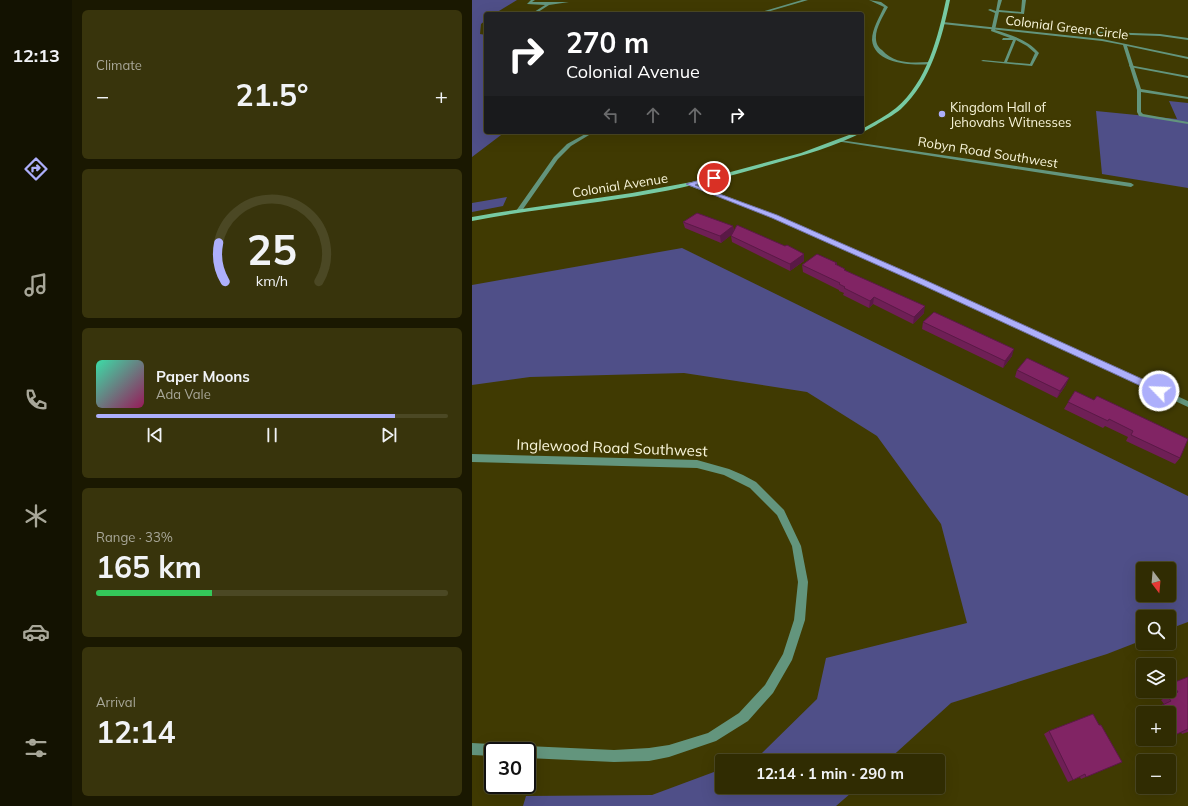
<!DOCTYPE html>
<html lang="en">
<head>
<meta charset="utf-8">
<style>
	:root { --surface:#302c02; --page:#38340c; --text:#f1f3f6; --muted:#a8a799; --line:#4b4824; --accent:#adaffb }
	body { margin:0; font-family:Mulish,sans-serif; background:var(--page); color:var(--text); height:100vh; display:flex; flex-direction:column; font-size:15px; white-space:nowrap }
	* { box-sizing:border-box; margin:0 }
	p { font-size:13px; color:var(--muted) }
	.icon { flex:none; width:22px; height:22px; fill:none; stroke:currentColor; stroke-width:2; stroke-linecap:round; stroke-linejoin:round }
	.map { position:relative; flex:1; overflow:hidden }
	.details { display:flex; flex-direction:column; gap:10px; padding:10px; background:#1a1801; width:400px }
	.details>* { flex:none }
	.guide { position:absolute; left:12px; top:12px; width:380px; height:122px; border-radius:4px; box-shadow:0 4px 16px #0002,0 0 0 1px var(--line); background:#202124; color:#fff; overflow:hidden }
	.needle { width:26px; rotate:164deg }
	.controls { position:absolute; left:664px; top:562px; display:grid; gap:8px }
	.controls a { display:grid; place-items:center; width:40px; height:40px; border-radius:4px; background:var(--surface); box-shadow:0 4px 16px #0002,0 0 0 1px var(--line); font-size:20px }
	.speed { position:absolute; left:12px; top:742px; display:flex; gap:8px; font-size:20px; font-weight:700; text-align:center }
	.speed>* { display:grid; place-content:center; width:52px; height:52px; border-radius:50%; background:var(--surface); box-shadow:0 4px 16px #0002,0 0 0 1px var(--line); line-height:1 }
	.speed .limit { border:2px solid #111; border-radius:6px; background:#fff; color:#111 }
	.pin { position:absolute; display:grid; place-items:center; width:34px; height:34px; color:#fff; margin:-17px; border:2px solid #fff; border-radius:50%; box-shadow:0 1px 4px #0007 }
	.me { position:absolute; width:44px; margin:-22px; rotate:294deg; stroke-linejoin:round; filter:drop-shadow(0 0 3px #0008) }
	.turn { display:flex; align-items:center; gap:14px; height:84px; padding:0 16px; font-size:18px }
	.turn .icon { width:52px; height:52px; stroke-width:2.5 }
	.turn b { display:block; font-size:28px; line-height:34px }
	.lanes { display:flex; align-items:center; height:38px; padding:0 16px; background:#0003; justify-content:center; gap:20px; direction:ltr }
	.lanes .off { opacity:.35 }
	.big { font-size:30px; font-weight:700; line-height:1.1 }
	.details .tile { flex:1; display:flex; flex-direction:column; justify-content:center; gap:6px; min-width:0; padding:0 14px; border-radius:6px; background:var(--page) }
	.details .dial { align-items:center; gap:0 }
	.dial svg { height:104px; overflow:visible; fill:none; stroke:var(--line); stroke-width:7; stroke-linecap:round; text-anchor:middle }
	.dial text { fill:var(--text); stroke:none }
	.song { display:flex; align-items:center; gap:12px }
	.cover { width:48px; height:48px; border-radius:6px; background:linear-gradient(135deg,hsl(160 70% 55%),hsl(330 70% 35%)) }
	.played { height:4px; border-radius:2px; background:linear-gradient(90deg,var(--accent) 85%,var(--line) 85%) }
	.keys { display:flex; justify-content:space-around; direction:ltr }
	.heat { display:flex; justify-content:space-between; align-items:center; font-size:22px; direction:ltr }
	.charge { height:6px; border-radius:3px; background:linear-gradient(90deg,#34c759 33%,var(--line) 0) }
	.trip { position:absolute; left:243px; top:754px; width:230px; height:40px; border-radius:4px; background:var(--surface); box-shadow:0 4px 16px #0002,0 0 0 1px var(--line); font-weight:700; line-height:40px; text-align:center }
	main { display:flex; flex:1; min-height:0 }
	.tab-bar { display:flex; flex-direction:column; width:72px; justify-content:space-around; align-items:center; background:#131201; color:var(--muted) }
	.tab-bar .icon { width:28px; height:28px }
	.tab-bar .on { color:var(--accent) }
	.tab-bar b { font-size:18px; color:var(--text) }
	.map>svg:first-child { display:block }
	.green { fill:#4f4f88; fill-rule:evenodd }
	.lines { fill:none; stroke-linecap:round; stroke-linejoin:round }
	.lane { fill:#63957d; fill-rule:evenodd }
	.street { fill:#63957d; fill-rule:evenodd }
	.secondary { fill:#77caa3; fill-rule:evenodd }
	.wall { fill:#6f1f56 }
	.shaded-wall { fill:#5a1946 }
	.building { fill:#812464; stroke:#5a1946 }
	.route { fill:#adaffb; stroke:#7072a3 }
	.poi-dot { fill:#adaffb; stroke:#403a02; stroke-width:1.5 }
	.labels { text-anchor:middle; stroke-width:4; stroke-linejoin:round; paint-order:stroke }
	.far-street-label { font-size:13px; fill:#f8f5da; stroke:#403a02 }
	.far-poi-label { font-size:13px; fill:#f8f5da; stroke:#403a02; text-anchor:start }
	.street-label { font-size:15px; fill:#f8f5da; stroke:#403a02 }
</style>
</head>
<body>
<main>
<nav class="tab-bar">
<b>12:13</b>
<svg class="icon on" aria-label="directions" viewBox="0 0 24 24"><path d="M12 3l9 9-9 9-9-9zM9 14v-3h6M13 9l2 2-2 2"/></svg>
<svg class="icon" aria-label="music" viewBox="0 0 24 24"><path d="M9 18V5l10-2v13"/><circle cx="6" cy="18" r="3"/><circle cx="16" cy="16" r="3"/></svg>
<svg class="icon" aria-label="phone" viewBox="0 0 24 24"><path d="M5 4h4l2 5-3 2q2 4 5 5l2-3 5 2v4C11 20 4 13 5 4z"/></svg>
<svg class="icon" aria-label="climate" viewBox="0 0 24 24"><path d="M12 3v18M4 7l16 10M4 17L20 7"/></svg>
<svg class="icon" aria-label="car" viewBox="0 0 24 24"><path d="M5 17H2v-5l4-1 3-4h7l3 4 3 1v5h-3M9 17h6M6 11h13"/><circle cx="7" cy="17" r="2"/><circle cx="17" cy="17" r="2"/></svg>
<svg class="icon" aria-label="filters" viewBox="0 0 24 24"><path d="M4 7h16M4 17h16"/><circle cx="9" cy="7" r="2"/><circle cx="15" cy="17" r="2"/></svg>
</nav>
<section class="details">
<div class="tile"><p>Climate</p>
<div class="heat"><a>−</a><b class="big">21.5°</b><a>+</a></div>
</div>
<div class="tile dial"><svg viewBox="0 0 100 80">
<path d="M14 69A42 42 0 1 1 86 69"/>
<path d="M14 69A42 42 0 0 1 9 39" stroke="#adaffb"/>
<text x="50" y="56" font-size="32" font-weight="700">25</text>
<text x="50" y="72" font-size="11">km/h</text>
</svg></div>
<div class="tile">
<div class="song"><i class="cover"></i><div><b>Paper Moons</b><p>Ada Vale</p></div></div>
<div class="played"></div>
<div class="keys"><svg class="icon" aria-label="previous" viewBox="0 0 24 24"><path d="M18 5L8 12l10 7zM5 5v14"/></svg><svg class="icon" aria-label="pause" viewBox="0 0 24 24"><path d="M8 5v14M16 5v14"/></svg><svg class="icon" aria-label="next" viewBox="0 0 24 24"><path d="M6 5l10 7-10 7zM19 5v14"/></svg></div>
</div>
<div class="tile"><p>Range · 33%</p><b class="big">165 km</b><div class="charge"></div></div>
<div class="tile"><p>Arrival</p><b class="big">12:14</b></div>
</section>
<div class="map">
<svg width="716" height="806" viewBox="0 0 716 806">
	<rect width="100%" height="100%" fill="#403a02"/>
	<path class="green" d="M0,0H45L22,14H14V20L9,24L8,34L14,35V132H33L0,157Z
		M697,101L716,103V188L630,174L624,111L705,119Z
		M35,197L31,206L0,212V203Z
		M210,248L716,496V622L697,629V617H671V640L635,654L479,703L415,761H272L288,755L345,699L354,658L495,623L469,524L405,436L335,392L212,373L58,377L0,385V285ZM671,569H697V595H671Z
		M250,769V787H386L364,806H51L54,796L180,795Z"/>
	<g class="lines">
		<path class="lane" d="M59,0H63L60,2H97L77,5L63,14H59L73,5L55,4Z
			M526,0H530L527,10L549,12L550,0H554L552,14L527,12L523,30C539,35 556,40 567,53L560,66L509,61L511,60L532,62L541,40H530L531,38H538L519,31L523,13L516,10L518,9L524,11ZM544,40L555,46L563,53L558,64L535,62Z
			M657,65L716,76V78L658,67Z"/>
		<path class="street" d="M330,0H336L288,14H282Z
			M397,0L409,2L416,7C411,16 403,29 404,39C404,44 407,48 410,50C422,64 440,63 457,62L458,64C441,66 402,64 400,40C400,29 408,16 412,7Z
			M471,22L630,39L716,57V59L655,46L669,89L716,97V99L669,92V112L671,114L716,122V124L667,116L665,112V90L651,45L630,41L470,24Z
			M605,31L688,34L716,38V40L688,36L604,33Z
			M117,132H122L99,146L86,159L49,212H45L44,211L82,157L95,144Z
			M368,140L659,183L662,185L659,187L370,142H368Z
			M215,183H219L304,215L716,401V407L448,283L300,217L215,185Z
			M0,454L225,460L257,469L271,475L284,482L312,510L329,546L336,582L333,620L320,660L301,693L276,721L244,741L197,757L177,761L142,762L55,758V751H49L51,748L55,746L142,750L177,748L197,745L236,733L267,713L293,685L311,654L322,620L326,582L320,546L305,515L278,488L252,475L225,468L0,462Z
			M0,743L37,745L41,747L43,751H21V756L0,755Z"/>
		<path class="secondary" d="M474,0H478C470,38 459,81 429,109C422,115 412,120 404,125C375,142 343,152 311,161C269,173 226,185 182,193C122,204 60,209 0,221V217L23,213L160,193L225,181L329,153L385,132H390V129C402,122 414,116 424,108C455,82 466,37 474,0Z"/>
	</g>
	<path class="wall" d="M211,222L261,226L262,231L332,261L318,271L260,242L259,236L260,234L249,243L213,228Z
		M365,263V265L373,270L452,313L441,324L401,304L397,308L371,295L372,293L367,291V290L331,272L330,265Z
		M451,322L540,356L531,368L450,329Z
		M545,370L594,385L585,398L543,377Z
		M603,391L708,458L703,464L654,441L656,437L633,426L631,428L592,409Z
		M716,677V732L710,734L709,732L697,737V713H681L679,710L692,704L689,700L699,695L696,691H697V685Z
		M627,725L650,762L609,779L608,777L596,782L572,734L577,731Z"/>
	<path class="shaded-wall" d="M261,226L262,233L249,243L248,236Z
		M332,254V261L318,271V264Z
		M402,297L401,304L397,308L398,301Z
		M453,306L452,313L441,324L442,317Z
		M542,349L540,356L531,368L533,361Z
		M597,378L594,385L585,398L588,391Z"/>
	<path class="building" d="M225,213L261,226L248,236L211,222Z
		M265,225L313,246L315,245L332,254L318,264L259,236Z
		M345,254L365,263L363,264L373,269L372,270L453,306L442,317L402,297L398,301L372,288L373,287L367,284L368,283L330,265Z
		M462,312L542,349L533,361L451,322Z
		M555,358L597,378L588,391L545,370Z
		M603,391L622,400L625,396L716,439L708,458L659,435L661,431L637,419L636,421L596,402Z
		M716,677V729L703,735L697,724V713H690L686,707L699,701L696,697L706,692L700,683Z
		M621,714L627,725H629L650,762L614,777L613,774L601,780L577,731Z"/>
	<path class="route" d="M242,176L244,177V179L223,185L305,215L453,280L690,388L692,391L687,394L684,393L448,284L300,218L214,184Z"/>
	<circle class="poi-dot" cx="470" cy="114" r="4"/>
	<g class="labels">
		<g class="far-street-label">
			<text transform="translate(595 27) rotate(7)" y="5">Colonial Green Circle</text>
			<text transform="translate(516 152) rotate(9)" y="5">Robyn Road Southwest</text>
			<text transform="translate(148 185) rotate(-9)" y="5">Colonial Avenue</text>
		</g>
		<g class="far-poi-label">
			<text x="478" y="112">Kingdom Hall of<tspan x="478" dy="15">Jehovahs Witnesses</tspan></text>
		</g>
		<g class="street-label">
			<text transform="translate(140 448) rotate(2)" y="5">Inglewood Road Southwest</text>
		</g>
	</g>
</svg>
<div class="controls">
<a><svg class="needle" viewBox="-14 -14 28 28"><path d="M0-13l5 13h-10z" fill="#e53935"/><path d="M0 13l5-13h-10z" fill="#a8a799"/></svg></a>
<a><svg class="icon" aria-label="search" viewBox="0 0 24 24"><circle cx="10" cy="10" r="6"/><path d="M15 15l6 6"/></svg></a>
<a><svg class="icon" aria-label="layers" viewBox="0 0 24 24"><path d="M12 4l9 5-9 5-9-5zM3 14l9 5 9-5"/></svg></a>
<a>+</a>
<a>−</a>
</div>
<div class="speed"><div class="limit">30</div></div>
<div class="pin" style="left:242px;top:178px;background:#d93025"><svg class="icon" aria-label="arrive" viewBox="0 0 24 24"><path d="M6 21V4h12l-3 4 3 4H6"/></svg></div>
<svg class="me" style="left:687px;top:391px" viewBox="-20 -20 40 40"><circle r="17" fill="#adaffb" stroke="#fff" stroke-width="3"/><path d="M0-11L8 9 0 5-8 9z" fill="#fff"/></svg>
<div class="trip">12:14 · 1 min · 290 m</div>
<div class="guide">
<div class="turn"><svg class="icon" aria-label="right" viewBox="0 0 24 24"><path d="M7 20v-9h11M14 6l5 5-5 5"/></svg><div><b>270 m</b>Colonial Avenue</div></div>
<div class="lanes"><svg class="icon off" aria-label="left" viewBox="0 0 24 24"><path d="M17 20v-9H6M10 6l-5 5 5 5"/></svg><svg class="icon off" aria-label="ahead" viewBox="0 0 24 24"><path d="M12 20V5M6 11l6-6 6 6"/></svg><svg class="icon off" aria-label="ahead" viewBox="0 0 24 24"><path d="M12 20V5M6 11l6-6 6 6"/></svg><svg class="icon" aria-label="right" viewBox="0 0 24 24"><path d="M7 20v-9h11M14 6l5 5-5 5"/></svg></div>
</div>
</div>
</main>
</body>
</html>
